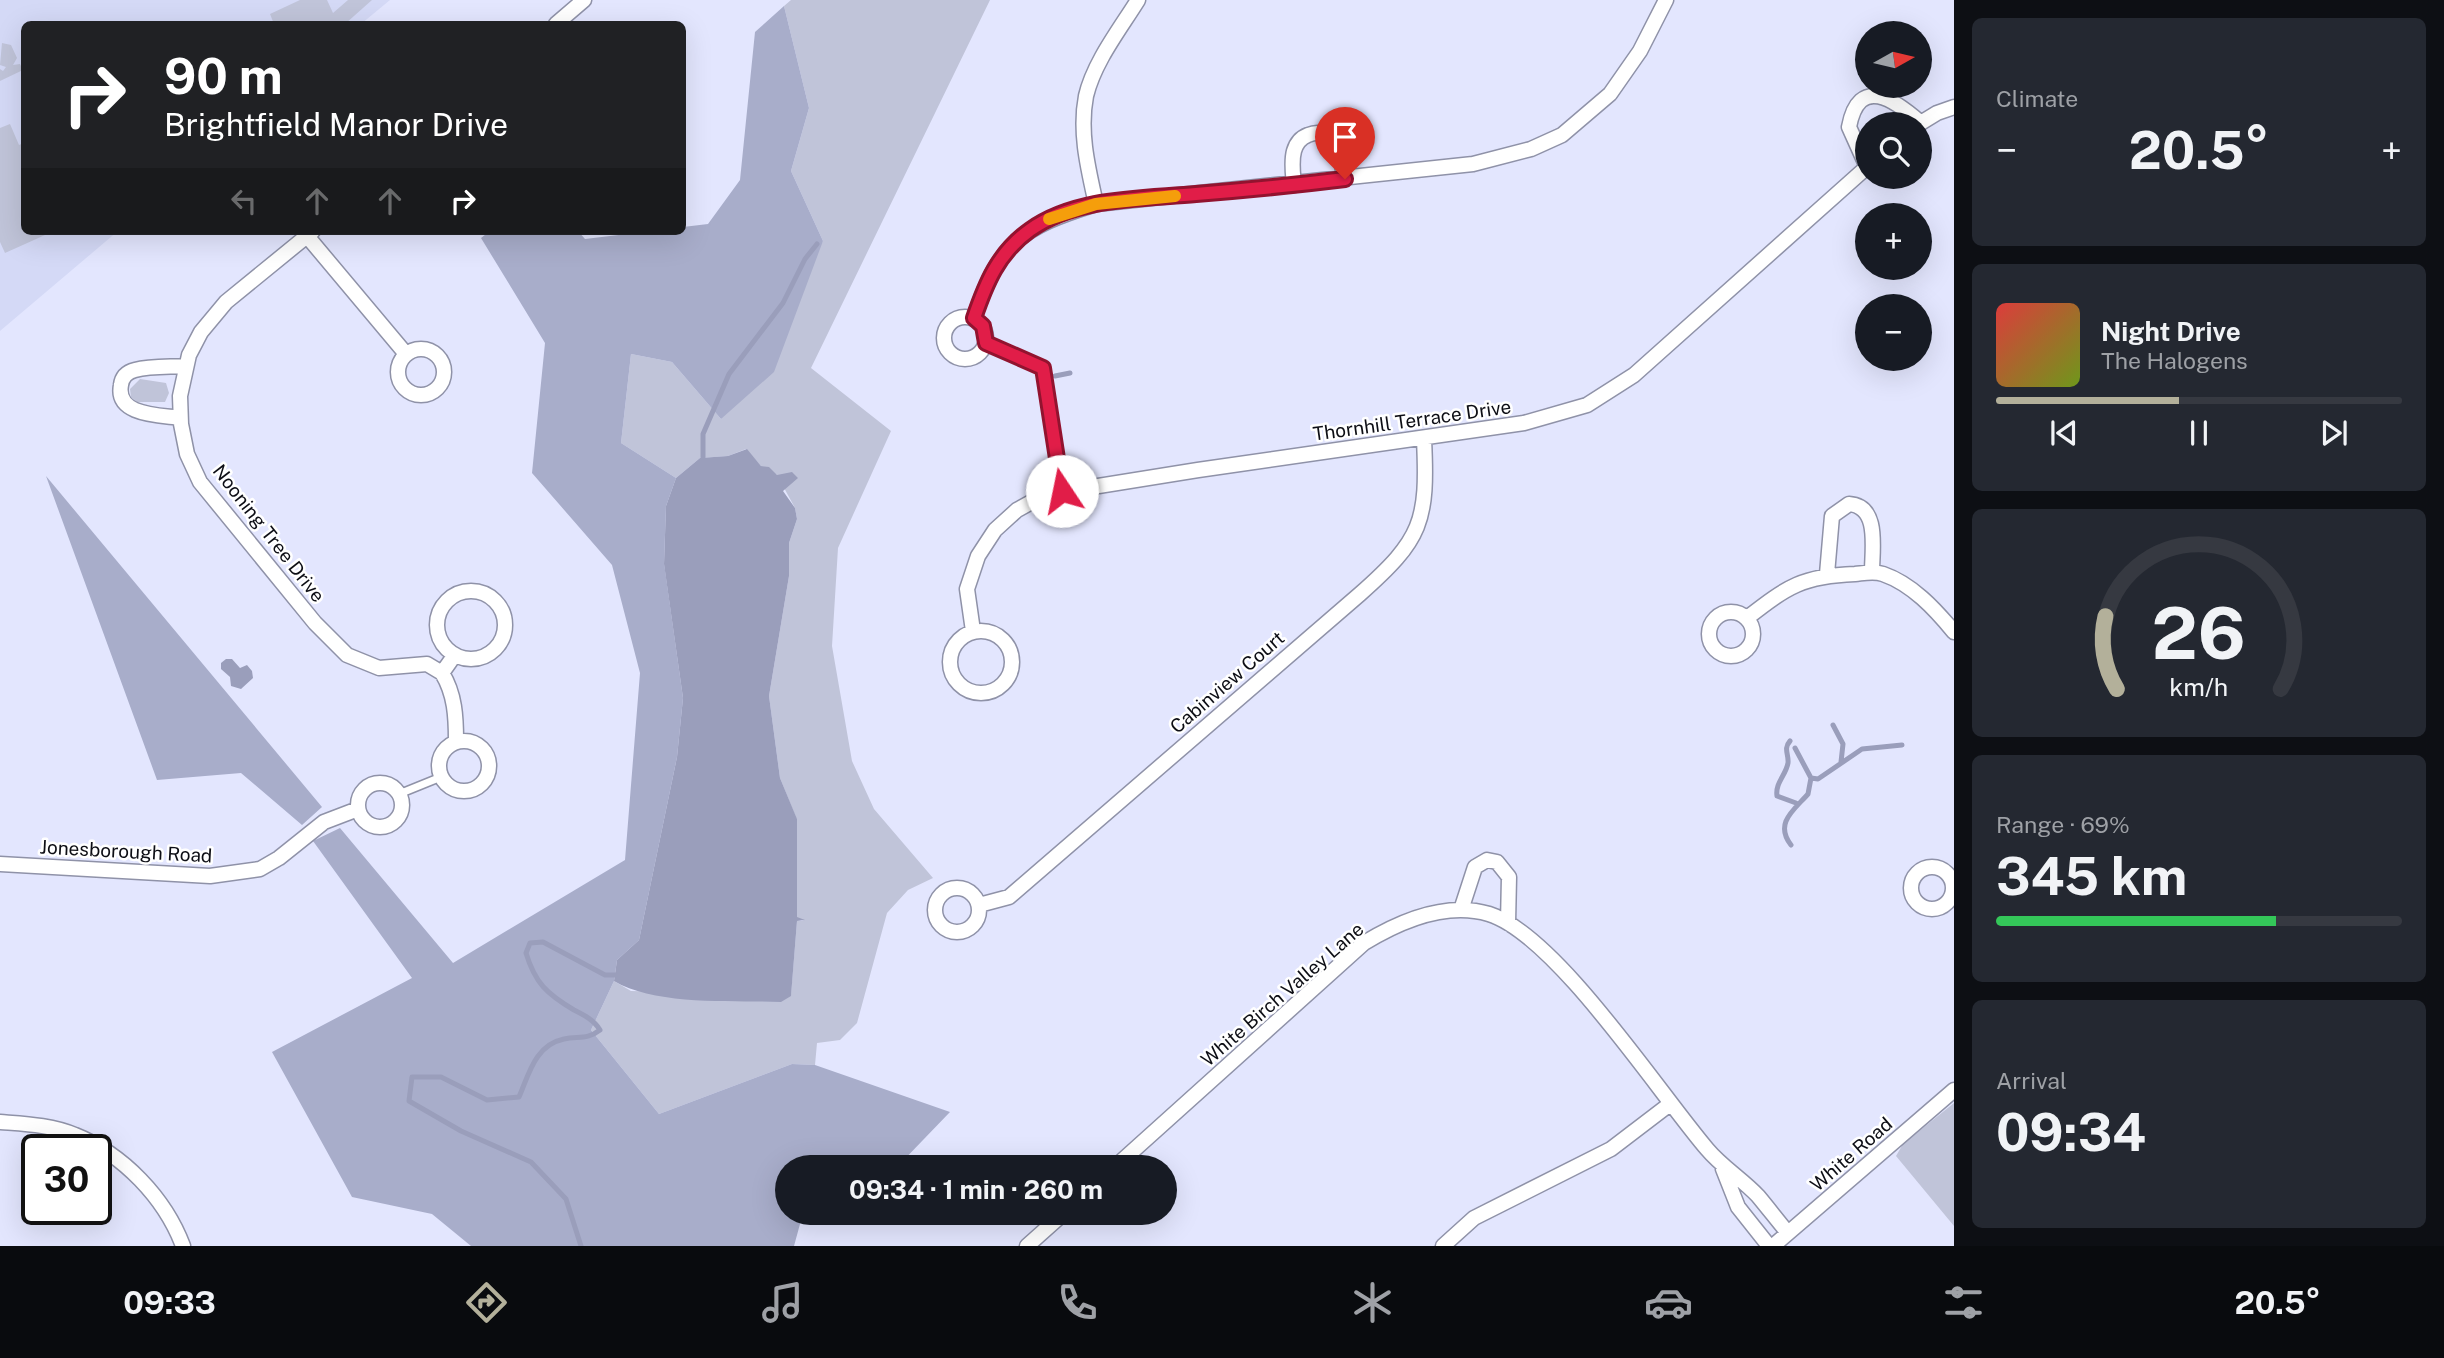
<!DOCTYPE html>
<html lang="en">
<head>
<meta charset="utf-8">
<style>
	:root { --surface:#171b24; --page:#242831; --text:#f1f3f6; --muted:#9ea1a6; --line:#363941; --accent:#b3b09a }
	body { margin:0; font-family:"Public Sans",sans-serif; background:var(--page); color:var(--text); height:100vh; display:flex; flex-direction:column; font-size:26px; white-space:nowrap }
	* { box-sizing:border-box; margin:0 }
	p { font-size:23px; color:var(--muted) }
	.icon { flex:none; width:38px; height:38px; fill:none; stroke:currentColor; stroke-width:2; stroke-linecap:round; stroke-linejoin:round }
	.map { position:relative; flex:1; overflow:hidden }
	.side { display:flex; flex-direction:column; gap:18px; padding:18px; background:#0d0f14; width:490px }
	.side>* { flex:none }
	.top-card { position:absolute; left:21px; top:21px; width:665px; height:214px; border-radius:10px; box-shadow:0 7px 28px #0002; background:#202124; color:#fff; overflow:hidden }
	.needle { width:46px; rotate:82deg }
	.fabs { position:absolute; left:1855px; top:21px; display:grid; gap:14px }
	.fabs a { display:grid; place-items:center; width:77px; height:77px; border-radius:50%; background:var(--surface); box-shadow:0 7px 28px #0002; font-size:35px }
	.speed { position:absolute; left:21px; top:1134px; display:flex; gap:14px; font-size:35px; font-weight:700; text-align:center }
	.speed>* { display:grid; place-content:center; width:91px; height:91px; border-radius:50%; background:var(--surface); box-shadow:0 7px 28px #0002; line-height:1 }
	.speed .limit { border:4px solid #111; border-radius:10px; background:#fff; color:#111 }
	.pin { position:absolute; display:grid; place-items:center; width:60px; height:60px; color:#fff; margin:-72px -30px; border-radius:50% 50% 50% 0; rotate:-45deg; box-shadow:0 0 7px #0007 }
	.pin .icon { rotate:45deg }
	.me { position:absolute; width:77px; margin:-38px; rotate:349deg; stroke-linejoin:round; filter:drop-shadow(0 0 5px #0008) }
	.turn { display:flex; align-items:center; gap:24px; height:147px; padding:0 28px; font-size:32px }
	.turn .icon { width:91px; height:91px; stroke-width:2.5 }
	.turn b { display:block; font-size:49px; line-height:60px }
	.lanes { display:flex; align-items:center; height:66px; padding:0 28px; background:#0003; justify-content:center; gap:35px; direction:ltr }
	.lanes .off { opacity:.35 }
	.big { font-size:52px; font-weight:700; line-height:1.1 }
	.side .widget { flex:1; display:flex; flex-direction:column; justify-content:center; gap:10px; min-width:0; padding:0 24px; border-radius:10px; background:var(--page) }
	.side .dial { align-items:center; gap:0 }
	.dial svg { height:182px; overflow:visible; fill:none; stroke:var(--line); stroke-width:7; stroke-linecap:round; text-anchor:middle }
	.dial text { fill:var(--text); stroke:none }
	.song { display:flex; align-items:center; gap:21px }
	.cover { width:84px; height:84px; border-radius:10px; background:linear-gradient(135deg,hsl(0 70% 55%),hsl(80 70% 35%)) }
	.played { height:7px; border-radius:4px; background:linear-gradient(90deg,var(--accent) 45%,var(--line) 45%) }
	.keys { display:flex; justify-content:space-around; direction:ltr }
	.heat { display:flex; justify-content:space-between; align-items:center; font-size:38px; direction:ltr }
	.charge { height:10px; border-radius:5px; background:linear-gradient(90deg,#34c759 69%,var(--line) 0) }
	.trip { position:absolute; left:775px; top:1155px; width:402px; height:70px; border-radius:35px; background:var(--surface); box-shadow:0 7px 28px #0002; font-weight:700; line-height:70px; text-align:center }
	.tab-bar { display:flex; height:112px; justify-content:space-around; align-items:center; background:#090b0e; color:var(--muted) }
	.tab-bar .icon { width:49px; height:49px }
	.tab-bar .selected { color:var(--accent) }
	.tab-bar b { font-size:32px; color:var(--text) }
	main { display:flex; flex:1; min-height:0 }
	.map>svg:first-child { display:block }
	.built { fill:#d4d9f6 }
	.green { fill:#c0c4d9 }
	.forest { fill:#a8adca }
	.water { fill:#9a9ebb }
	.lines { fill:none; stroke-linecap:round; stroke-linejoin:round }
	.stream { stroke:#9a9ebb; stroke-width:5 }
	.lane-casing { stroke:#8f92a8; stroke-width:10 }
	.street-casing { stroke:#8f92a8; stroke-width:17 }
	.lane { stroke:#fff; stroke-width:7 }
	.street { stroke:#fff; stroke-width:14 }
	.route-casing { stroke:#92132f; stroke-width:18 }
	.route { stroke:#e11d48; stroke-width:12 }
	.slow { stroke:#f59e0b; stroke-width:12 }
	.labels { text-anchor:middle; stroke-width:5; stroke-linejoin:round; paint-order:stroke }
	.street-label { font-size:19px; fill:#0d0e15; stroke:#fff }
</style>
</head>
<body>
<main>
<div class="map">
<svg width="1954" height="1246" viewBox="0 0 1954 1246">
	<rect width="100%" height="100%" fill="#e3e6fe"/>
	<path class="built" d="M0,0H390L361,24H24V231H118L0,331Z"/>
	<path class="green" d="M300,0H327L333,13L348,0H372L345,24H274L270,14Z
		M791,0H990L811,368L891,431L838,548L832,646L852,761L874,809L933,878L908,890L887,913L857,1023L840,1040L817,1043L815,1065L792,1064L659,1114L591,1030L614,981L631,991L791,995L797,921H804L797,918V820L780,778L769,696L789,576V543L797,519L795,508L777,475L761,466L746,449L728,456L700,458L676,478L621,443L631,354L672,362L721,419L823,241L791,171L809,108L784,6Z
		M2,43L11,45L17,58L13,65L20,64L23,70L0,81V69L3,71L6,67L0,65Z
		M10,124L19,145L24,143V231H54L5,253L0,242V128Z
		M140,379L166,383L169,393L165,402H137L131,397L130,389Z
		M1954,1103V1226L1896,1156L1903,1144Z"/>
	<path class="forest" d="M784,6L809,108L791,171L823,241L774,372L721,419L672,362L631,354L621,443L676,478L666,506L664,563L683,698L677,757L639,940L617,960L614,981L591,1030L659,1114L792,1064L815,1065L950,1112L897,1167H788V1213H803L794,1246H471L432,1214L352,1197L272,1052L412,978L313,841L340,828L453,963L625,860L640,673L612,565L532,473L545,343L481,238L490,231H578L585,239L652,231H682L683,227L708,224L740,180L755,32Z
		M46,476L322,807L302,825L241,773L157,780Z"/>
	<path class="water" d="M747,449L761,466L769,467L777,475L792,472L798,478L783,491L795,508L797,519L789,543V576L769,696L780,778L797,819V917L805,920L797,921L791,996L781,1002C732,1000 656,1006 614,981L617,960L639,940L677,757L683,698L664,564L666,506L676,478L700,458L728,456Z
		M226,659H232L240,668L247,665L252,671L253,678L241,689L231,686L230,677L221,669V663Z"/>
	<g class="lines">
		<path class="stream" d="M1055,376L1070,373
			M703,457V434L729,374L783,303L805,259L817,244
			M1833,725L1843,744L1841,762
			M1790,741C1783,749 1789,754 1788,763C1786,775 1775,783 1777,796L1796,803
			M1795,748L1811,778L1818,779L1862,749L1902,745
			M1791,845C1774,823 1794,810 1808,794L1811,778
			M581,1246L566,1199L531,1162L461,1131L409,1101L412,1077H441L487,1100L519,1097C529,1074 535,1045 564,1039C579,1036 587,1040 600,1030C594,1020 584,1015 574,1010C547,994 535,983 526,953L530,943L543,942L605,975H615"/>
		<defs>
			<path id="lane" d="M986,343L1043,368L1061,492
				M399,794L441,777"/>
			<path id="street" d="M556,24L584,0
				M1919,124L1937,113L1954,107
				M1294,185C1293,174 1291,162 1294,151C1296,144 1300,138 1308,135C1335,124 1341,161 1345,179
				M1096,204C1088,168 1079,132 1086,96C1094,62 1120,29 1138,0
				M313,231L226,302L201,332L189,355L180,396L181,424L187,454L200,482L315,623L347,655L379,668L427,664L442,673L454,656
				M307,236L406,354
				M944 338a21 21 0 1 1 42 0a21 21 0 1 1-42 0Z
				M974,318C999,243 1021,227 1096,204L1473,164L1531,149L1562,135L1610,94L1640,51L1666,0
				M398 372a23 23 0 1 1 46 0a23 23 0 1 1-46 0Z
				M180,418C160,415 115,416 121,385C122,377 127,372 135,370C150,366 169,367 185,366
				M1827,574L1832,516L1849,504C1880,506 1872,549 1872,572
				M437 625a34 34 0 1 1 68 0a34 34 0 1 1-68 0Z
				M1709 634a22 22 0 1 1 44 0a22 22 0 1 1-44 0Z
				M1747,618C1788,586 1803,576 1855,574C1865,573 1874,571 1883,574C1912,584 1935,609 1954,632
				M950 662a31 31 0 1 1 62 0a31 31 0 1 1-62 0Z
				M973,631L967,589L978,556L995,530L1017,510L1037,499L1061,492L1198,470L1524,423L1587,405L1634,375L1867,167L1849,127C1859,74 1895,100 1921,123
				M442,673C455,694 456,717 456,741
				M439 766a25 25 0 1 1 50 0a25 25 0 1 1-50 0Z
				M358 805a22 22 0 1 1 44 0a22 22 0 1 1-44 0Z
				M0,864L210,876L260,869L279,858L324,822L358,809
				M1911 888a21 21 0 1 1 42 0a21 21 0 1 1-42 0Z
				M935 910a22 22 0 1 1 44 0a22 22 0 1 1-44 0Z
				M979,905L1009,897L1360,594C1422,539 1428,522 1424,439
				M1461,910L1475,867L1487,860L1497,862L1509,877L1508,923
				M0,1122C25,1124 52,1125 75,1135C123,1154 165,1198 183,1246
				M1115,1167L1364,943C1400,921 1446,901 1489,914C1556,935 1659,1093 1707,1149C1722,1167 1742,1179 1758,1196C1768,1208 1778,1221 1788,1233
				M1723,1169L1738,1207L1769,1246
				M1027,1246L1064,1213
				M1443,1246L1474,1218L1611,1149L1670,1104
				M1773,1246L1954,1090"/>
		</defs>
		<use href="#lane" class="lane-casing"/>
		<use href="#street" class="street-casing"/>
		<use href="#lane" class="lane"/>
		<use href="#street" class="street"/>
	</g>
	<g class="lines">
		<defs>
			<path id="route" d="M1062,491L1043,368L986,343L983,326L974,318C986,283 998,253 1030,230C1076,197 1142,199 1196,194C1246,190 1296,185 1345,179"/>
		</defs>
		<use href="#route" class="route-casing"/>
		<use href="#route" class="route"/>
		<path class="slow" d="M1049,219L1096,204L1175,196"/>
	</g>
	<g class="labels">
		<g class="street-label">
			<text transform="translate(1412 420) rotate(-8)" y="7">Thornhill Terrace Drive</text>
			<text transform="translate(269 533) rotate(52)" y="7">Nooning Tree Drive</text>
			<text transform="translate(1227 682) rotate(-41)" y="7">Cabinview Court</text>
			<text transform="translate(126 851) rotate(3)" y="7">Jonesborough Road</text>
			<text transform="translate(1282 994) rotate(-41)" y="7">White Birch Valley Lane</text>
			<text transform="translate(1851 1154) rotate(-41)" y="7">White Road</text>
		</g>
	</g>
</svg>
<div class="fabs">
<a><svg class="needle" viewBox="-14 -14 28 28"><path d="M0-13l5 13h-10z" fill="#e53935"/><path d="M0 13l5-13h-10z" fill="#9ea1a6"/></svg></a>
<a><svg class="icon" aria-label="search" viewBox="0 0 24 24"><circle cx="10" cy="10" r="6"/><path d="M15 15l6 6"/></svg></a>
<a>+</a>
<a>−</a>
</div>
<div class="speed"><div class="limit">30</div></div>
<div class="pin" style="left:1345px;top:179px;background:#d93025"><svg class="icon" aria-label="arrive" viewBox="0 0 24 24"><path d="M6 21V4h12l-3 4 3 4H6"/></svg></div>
<svg class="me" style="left:1062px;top:491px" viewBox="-20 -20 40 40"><circle r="19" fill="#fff"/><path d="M0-13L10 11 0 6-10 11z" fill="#e11d48"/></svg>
<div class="trip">09:34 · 1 min · 260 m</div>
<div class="top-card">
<div class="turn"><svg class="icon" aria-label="right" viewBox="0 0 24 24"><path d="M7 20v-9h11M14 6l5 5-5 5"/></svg><div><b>90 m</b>Brightfield Manor Drive</div></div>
<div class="lanes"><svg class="icon off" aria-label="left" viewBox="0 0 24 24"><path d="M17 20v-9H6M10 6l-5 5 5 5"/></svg><svg class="icon off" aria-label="ahead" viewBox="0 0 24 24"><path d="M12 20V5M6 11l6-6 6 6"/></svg><svg class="icon off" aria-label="ahead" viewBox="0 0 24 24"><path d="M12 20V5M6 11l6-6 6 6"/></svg><svg class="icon" aria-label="right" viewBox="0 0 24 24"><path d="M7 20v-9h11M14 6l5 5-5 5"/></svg></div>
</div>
</div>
<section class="side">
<div class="widget"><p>Climate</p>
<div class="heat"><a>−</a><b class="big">20.5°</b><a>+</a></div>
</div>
<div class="widget">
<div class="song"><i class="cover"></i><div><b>Night Drive</b><p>The Halogens</p></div></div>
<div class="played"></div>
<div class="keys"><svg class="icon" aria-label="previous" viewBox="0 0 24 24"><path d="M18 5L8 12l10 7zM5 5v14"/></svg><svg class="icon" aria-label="pause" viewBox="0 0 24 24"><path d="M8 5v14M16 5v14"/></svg><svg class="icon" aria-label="next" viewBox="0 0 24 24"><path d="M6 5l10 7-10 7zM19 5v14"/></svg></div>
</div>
<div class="widget dial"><svg viewBox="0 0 100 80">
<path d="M14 69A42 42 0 1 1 86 69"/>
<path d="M14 69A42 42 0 0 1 9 37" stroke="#b3b09a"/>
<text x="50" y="56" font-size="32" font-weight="700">26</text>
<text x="50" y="72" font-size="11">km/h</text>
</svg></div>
<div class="widget"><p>Range · 69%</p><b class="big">345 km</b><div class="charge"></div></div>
<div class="widget"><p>Arrival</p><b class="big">09:34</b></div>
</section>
</main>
<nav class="tab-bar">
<b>09:33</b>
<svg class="icon selected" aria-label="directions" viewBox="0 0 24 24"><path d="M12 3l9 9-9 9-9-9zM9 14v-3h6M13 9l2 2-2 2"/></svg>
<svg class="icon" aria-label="music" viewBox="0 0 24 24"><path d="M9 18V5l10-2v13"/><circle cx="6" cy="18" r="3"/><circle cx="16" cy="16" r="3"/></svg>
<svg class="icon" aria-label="phone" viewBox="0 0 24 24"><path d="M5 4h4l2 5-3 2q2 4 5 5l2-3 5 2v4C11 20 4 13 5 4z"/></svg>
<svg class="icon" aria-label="climate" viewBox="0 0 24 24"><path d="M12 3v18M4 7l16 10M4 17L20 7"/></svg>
<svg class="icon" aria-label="car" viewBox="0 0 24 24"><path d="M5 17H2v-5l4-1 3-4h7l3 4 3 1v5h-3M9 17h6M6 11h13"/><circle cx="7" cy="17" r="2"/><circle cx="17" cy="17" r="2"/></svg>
<svg class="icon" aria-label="filters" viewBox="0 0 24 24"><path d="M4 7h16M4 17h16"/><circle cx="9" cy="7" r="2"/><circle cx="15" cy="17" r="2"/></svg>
<b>20.5°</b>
</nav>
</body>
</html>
